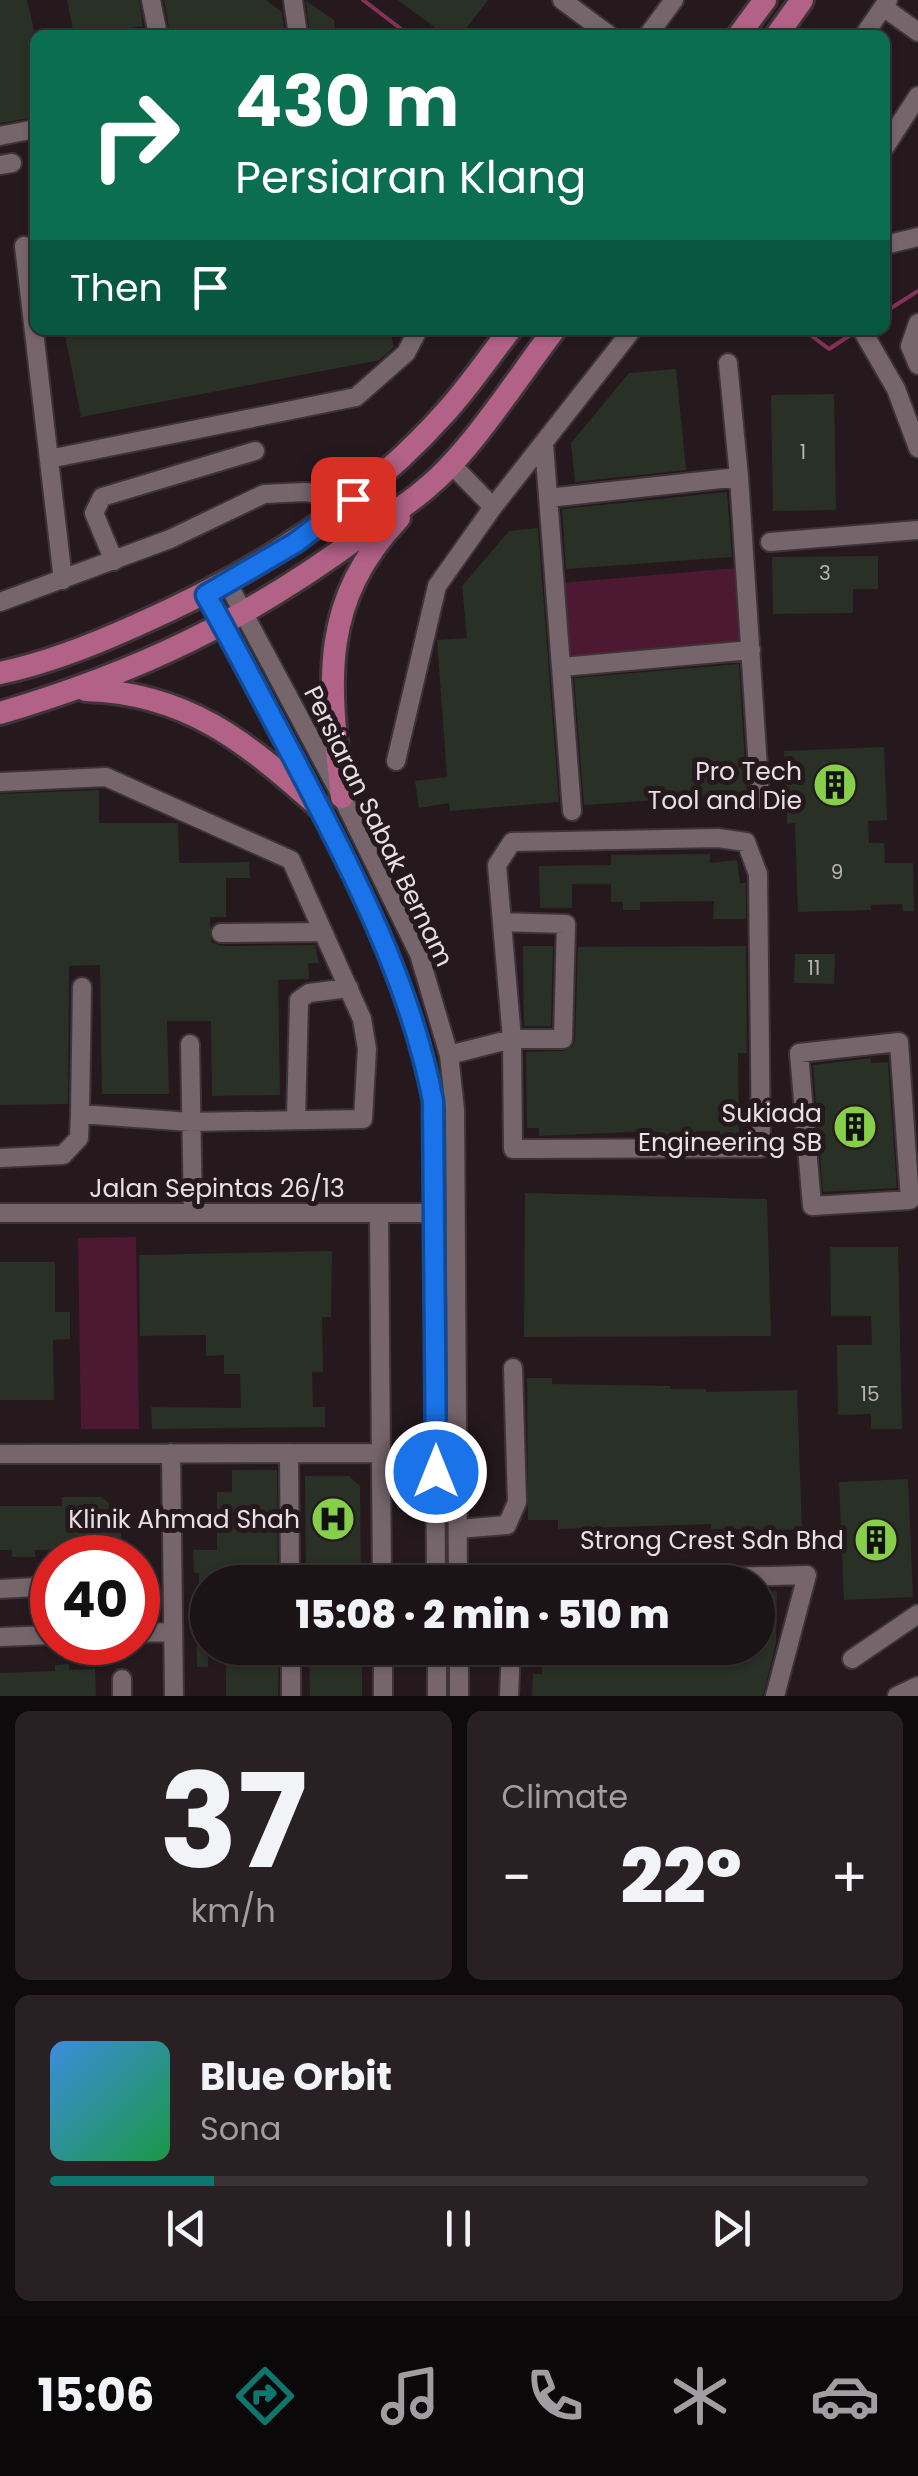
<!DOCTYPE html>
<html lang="en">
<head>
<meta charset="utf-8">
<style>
	:root { --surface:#1c1316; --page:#292023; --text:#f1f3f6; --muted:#a09ea1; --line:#3a3235; --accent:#0f766e }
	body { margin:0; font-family:Poppins,sans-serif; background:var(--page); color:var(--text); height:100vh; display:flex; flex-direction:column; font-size:38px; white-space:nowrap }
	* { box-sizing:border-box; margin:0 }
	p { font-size:32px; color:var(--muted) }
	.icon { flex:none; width:55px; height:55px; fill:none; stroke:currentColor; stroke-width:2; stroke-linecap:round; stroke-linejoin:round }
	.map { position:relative; height:1696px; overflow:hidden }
	.drawer { display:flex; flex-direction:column; gap:15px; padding:15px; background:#0f0a0c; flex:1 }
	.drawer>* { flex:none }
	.hud { position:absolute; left:30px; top:30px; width:860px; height:305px; border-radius:15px; box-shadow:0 2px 8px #0004,0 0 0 2px var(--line); background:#0b6e4f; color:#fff; overflow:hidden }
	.speed { position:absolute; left:30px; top:1535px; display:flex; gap:20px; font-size:50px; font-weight:700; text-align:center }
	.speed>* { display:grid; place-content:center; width:130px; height:130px; border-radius:50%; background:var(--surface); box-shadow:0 2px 8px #0004,0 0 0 2px var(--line); line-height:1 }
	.speed .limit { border:15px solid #d22; background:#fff; color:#111 }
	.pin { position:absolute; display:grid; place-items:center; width:85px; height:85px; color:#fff; margin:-42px; border-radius:20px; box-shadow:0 5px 15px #0006 }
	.me { position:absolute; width:110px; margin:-55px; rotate:0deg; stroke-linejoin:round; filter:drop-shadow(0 0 8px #0008) }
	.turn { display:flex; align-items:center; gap:35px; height:210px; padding:0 40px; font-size:45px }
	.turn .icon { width:130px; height:130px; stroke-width:2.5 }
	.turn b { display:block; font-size:70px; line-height:85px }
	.then { display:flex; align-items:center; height:95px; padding:0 40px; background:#0003; gap:20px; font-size:38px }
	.big { font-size:75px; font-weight:800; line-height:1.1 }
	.drawer .tile { flex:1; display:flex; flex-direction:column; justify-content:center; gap:15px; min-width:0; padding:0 35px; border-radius:15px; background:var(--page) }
	.drawer .dial { align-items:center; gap:0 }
	.dial b { font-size:130px; line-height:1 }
	.song { display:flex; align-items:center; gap:30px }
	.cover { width:120px; height:120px; border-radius:15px; background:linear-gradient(135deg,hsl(210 70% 55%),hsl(140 70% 35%)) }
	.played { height:10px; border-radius:5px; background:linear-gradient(90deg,var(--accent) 20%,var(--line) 20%) }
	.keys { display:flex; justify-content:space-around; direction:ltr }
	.heat { display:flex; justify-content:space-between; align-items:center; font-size:55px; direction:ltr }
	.drawer .tiles { flex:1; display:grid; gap:15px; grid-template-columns:1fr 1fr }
	.tile:last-child { grid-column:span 2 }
	.trip { position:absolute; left:190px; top:1565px; width:585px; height:100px; border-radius:50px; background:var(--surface); box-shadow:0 2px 8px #0004,0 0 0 2px var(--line); font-weight:800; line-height:100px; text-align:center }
	.tabs { display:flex; height:160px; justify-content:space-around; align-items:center; background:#0b0809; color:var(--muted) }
	.tabs .icon { width:70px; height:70px }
	.tabs .selected { color:var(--accent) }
	.tabs b { font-size:45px; color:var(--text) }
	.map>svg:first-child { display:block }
	.green { fill:#4d1832 }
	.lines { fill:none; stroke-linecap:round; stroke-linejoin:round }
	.stream { stroke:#85325a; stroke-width:4 }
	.building { fill:#293025 }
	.minor-casing { stroke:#3e3438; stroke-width:22 }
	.major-casing { stroke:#3e3438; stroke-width:28 }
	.minor { stroke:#76666c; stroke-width:18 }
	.major { stroke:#b26187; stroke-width:22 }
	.route-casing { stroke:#114b97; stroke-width:25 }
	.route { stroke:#1a73e8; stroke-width:18 }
	.labels { text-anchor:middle; stroke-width:10; stroke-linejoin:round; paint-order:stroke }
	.number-label { font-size:20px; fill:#b9b4b4 }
	.poi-label { font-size:25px; fill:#e9e0e3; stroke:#25191e; text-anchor:end }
	.street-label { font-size:25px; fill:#e9e0e3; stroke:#25191e }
</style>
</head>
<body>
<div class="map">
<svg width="918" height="1696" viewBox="0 0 918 1696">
	<rect width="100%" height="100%" fill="#25191e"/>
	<path class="green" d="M736,568L744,647L568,662L561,583Z
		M136,1237L139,1429H81L78,1238Z"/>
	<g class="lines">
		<path class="stream" d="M363,0L409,35
			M885,312L918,291
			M804,330L829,349L849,336"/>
	</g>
	<path class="building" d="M0,0H27L35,34V117L0,123Z
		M67,0H139L143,26L124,29L125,35H74Z
		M164,0H266L282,12L285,35H170Z
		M398,0H488L461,35H445Z
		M306,1L334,20L336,35H310Z
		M64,330H390L394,347L380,360L81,417Z
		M676,369L686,470L575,482L571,443L629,373Z
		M834,394L836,510L773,511L771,395Z
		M727,492L732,557L566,569L562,509Z
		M538,528L559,802L450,811L449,803L419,808L415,781L447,777L437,640L467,638L462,586L509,531Z
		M878,556V589H853V613L773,614L772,557Z
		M739,664L747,794L584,805L574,678Z
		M884,747L887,820L868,821L869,843H884L885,863H913L914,911H903L902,904L871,905V910L798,912L795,823L787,824L784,751Z
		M99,790V823H178L179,863L249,862L250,878H226V917H210L211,942L221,946L315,945L319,963H308L309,979L278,980L280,1095L212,1096L211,1021H167L169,1094H102L100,965L69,966L68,1104L0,1105V794Z
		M710,854V863L737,860L740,883H746V919H713L714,901L640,902V910H623V902H611V884H572V908H540L539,866L611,865V855Z
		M523,946H553L551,1026H524Z
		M746,946L747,1053H738L739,1136H720V1131H696V1136H653V1131L539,1136V1128H527L526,1052L564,1051L573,1046L575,1040L578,947Z
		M795,954H835L834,984L794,983Z
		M871,1058V1063L888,1062L897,1188L823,1192L813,1065Z
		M525,1193L767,1199L771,1336L524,1337Z
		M830,1247H898L902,1429H871V1414L838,1415L837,1345H872L871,1316H831Z
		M332,1251L331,1317H322L323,1372H312L313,1407H325V1427L152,1429L151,1407L241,1408L240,1374H224V1355L206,1356V1335L140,1336L139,1255Z
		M0,1262H55V1312H70V1339L53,1340L54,1400H0Z
		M527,1378H552V1384L670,1386V1389H706V1392L797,1390L802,1530L711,1529V1524L558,1529V1520H528Z
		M232,1470H277L278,1582H199V1573H194L193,1550H217V1492H232Z
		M305,1476H349L360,1486L361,1582H306Z
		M908,1479L913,1597L844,1600L839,1482Z
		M62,1497H101L109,1503V1523H121V1541H111V1551L35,1550V1557H12V1550H0V1506H62Z
		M777,1591L776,1643L763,1696H532L533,1674H542V1648H758V1592Z
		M196,1614H208V1667H197Z
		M226,1648H279L278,1696H226Z
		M309,1648H362V1696H310Z
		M69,1664V1670L95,1669L96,1696H0V1673L55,1671V1665Z"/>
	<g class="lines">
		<defs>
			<path id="minor" d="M151,0L158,35
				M293,0L298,35
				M562,0L609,35
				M883,7L918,32
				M648,35L674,0
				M864,35L888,0
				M0,136L35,129
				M885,147L918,96
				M0,165L12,163
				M885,245L918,237
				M24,246L63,580
				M918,323L910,346L918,365
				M862,330L896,389L918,448
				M728,363L739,477L760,799
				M544,444L572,811
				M49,459L356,397L406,353L418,330
				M451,464L493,507
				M548,498L739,477
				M770,542L918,530
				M114,561L94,513L102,497L255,451
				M227,582L342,797L419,954L449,1055L455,1110L458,1582
				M206,595C251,674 294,756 334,838C375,923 415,1007 433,1101L436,1582
				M0,602L170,539L264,494L305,492L353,499
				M562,667L751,650
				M396,761L437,586L493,507L632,330
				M0,782L106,777L291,860L362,1019L367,1049L363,1119L191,1122L80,1114L79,1138L63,1155L0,1158
				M718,838L746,842L758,874L761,1148L513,1149L512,1039L497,865L512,842Z
				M221,933L323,932
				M899,1042L910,1200L812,1206L799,1053Z
				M190,1044L193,1213
				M449,1055L512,1039H563L566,924L503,922
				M80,1114L82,987
				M296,1120L299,1000L309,993L349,988
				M0,1213H434
				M379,1213L382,1582
				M171,1453L174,1696
				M289,1453L290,1582
				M0,1454L381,1453
				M458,1529L507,1525L517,1502L513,1368
				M537,1582L807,1575L775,1696
				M0,1589L52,1586
				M138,1633L173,1632
				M0,1637L52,1635
				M291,1648V1696
				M383,1648V1696
				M437,1648V1696
				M459,1648V1696
				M852,1659L918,1614
				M122,1679V1696
				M509,1696L511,1648
				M897,1696L918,1686"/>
			<path id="major" d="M739,35L765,0
				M777,35L802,0
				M0,673C48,663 93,645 137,625C251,575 360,508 444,414C468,388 488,358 510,330
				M86,690C187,693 246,742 318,806
				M0,713C139,672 245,621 362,535C384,519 409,504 430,485C474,447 518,377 554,330
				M342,797C330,687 316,606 399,518"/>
		</defs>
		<use href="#minor" class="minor-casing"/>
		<use href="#major" class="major-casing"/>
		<use href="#minor" class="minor"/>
		<use href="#major" class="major"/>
	</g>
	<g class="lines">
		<defs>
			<path id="route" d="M353,499L295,543L206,595C237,650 266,707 296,763C352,871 410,981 433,1101L436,1472"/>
		</defs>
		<use href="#route" class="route-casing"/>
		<use href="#route" class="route"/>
	</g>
	<defs>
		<symbol id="building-disc" viewBox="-11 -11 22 22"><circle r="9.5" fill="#86cf4b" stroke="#25191e"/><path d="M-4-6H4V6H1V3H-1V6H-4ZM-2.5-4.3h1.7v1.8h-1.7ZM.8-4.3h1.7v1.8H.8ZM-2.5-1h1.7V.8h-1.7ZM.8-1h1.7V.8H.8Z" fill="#111"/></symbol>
		<symbol id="hospital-disc" viewBox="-11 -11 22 22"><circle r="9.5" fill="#86cf4b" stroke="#25191e"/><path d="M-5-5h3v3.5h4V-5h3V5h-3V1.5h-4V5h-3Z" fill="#111"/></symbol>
	</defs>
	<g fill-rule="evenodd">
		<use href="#building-disc" x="810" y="760" width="50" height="50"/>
		<use href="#building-disc" x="830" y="1102" width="50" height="50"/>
		<use href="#hospital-disc" x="308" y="1494" width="50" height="50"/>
		<use href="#building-disc" x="851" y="1515" width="50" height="50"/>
	</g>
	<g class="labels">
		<g class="number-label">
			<text x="803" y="459">1</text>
			<text x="825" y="580">3</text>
			<text x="837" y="879">9</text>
			<text x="814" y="975">11</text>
			<text x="870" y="1401">15</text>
		</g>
		<g class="poi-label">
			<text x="802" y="780">Pro Tech<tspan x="802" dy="29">Tool and Die</tspan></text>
			<text x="822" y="1122">Sukiada<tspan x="822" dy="29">Engineering SB</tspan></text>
			<text x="300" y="1528">Klinik Ahmad Shah</text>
			<text x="844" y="1549">Strong Crest Sdn Bhd</text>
		</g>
		<g class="street-label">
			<text transform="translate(379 826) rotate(64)" y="9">Persiaran Sabak Bernam</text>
			<text x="217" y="1197">Jalan Sepintas 26/13</text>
		</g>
	</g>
</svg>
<div class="speed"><div class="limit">40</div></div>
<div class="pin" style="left:353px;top:499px;background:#d93025"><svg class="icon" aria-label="arrive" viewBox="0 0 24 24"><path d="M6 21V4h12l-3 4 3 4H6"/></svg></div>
<svg class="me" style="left:436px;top:1472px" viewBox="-20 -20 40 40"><circle r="17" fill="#1a73e8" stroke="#fff" stroke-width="3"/><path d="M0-11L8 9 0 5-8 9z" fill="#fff"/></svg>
<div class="trip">15:08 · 2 min · 510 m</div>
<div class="hud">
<div class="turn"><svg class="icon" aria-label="right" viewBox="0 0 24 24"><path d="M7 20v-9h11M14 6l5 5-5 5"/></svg><div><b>430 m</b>Persiaran Klang</div></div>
<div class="then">Then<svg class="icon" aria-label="arrive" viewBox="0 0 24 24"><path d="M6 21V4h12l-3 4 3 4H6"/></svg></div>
</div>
</div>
<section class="drawer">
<div class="tiles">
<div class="tile dial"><b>37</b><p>km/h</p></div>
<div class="tile"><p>Climate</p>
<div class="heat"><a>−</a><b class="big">22°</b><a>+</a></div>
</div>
<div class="tile">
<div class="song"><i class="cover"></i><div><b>Blue Orbit</b><p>Sona</p></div></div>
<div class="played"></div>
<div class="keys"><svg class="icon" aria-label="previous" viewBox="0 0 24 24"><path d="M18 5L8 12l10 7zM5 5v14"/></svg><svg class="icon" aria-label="pause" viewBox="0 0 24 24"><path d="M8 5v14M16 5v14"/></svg><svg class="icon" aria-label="next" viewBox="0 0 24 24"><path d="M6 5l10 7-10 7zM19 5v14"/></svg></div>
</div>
</div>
</section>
<nav class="tabs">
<b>15:06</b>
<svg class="icon selected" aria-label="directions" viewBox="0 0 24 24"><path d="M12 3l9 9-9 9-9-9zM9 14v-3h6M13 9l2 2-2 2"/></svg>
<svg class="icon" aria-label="music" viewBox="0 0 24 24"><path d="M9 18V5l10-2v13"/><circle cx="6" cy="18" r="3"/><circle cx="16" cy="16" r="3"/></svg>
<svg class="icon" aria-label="phone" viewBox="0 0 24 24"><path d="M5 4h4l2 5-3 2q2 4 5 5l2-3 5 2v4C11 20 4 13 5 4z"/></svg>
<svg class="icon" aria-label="climate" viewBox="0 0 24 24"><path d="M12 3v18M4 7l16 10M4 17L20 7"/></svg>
<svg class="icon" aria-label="car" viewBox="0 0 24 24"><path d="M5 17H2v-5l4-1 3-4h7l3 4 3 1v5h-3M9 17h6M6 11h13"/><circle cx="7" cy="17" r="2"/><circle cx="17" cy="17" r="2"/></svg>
</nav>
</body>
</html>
